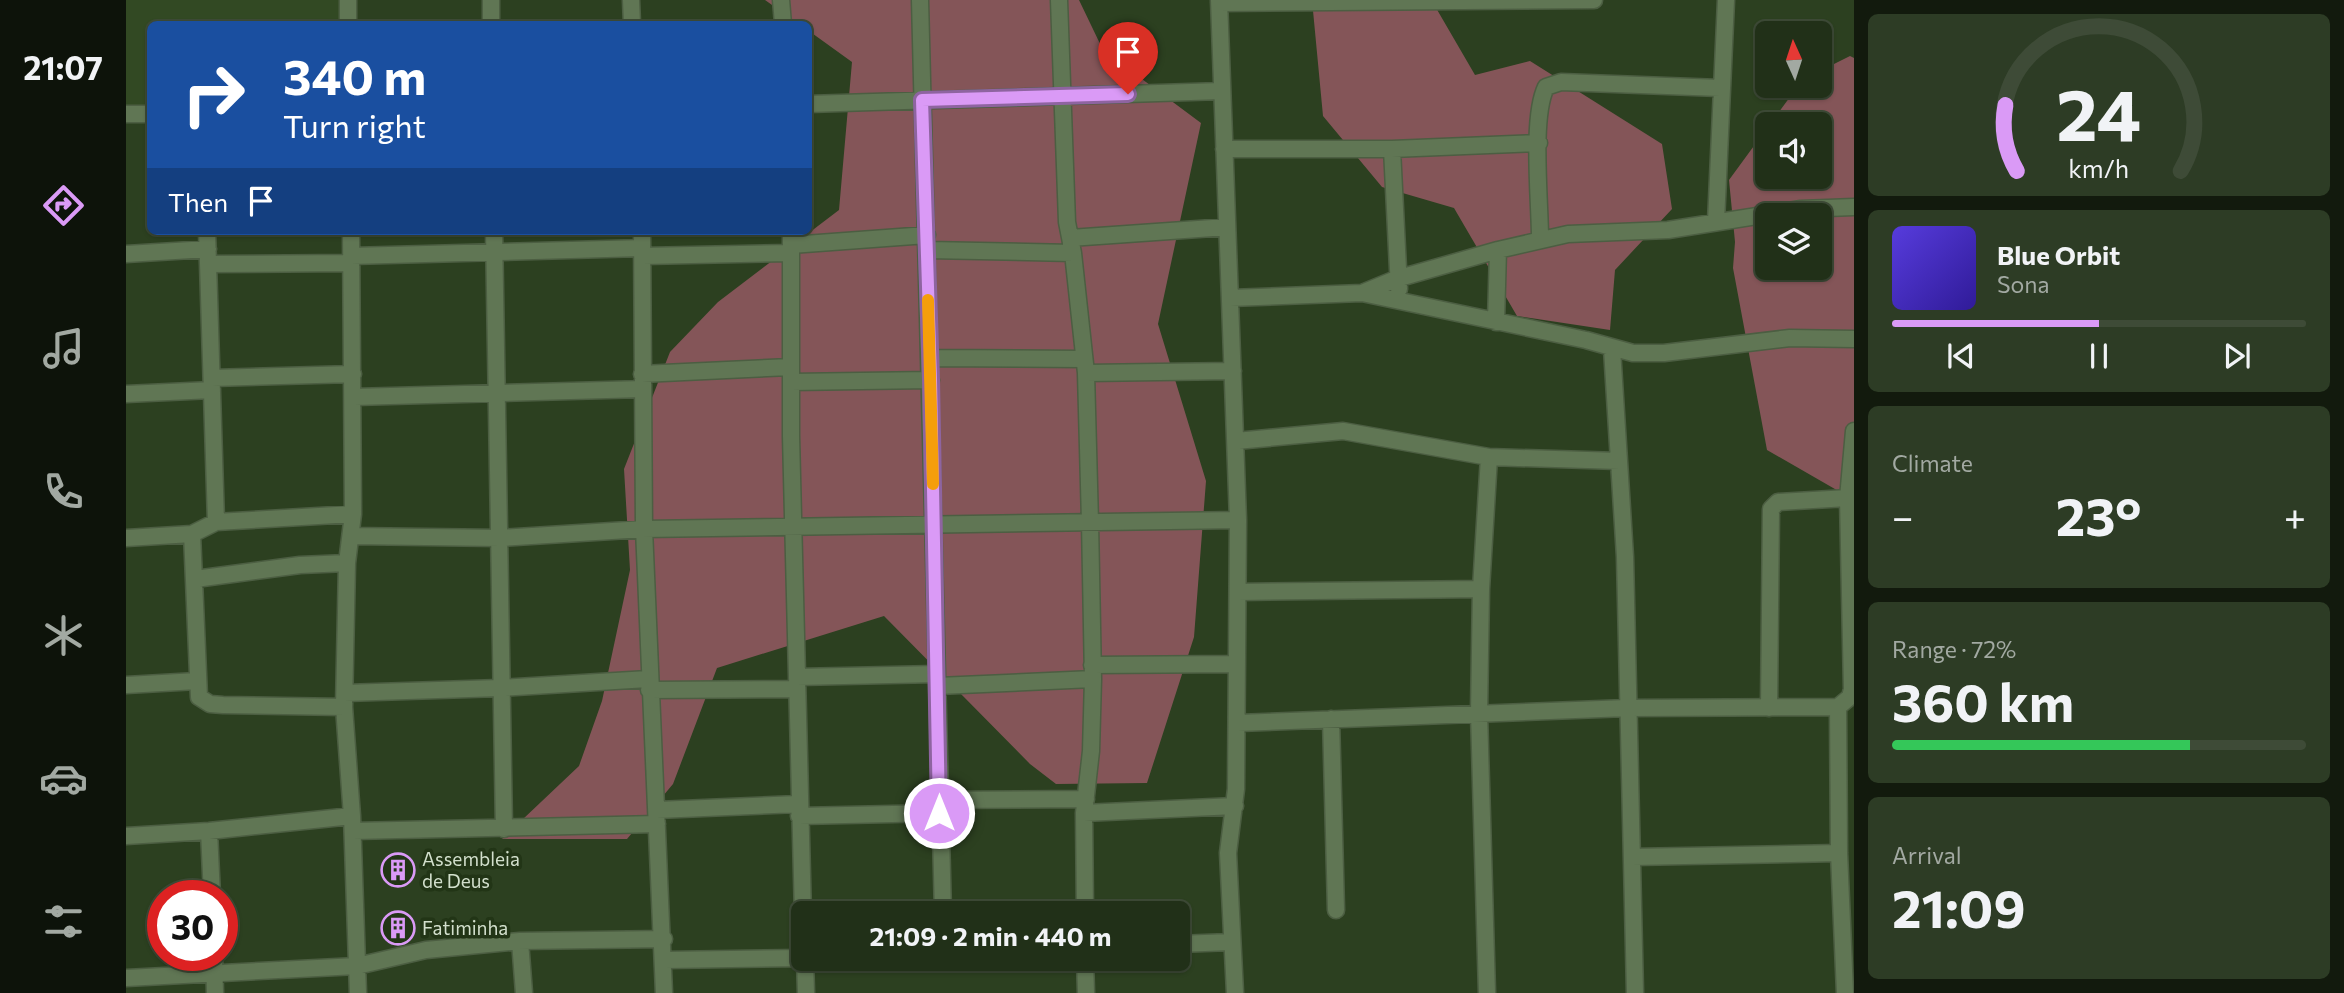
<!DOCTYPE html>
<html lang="en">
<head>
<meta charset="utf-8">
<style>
	:root { --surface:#213018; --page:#2d3c25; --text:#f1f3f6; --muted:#a2a9a2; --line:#3e4b37; --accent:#da9af6 }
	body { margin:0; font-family:Commissioner,sans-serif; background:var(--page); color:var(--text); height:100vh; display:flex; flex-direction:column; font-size:26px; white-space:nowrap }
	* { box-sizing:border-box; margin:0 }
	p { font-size:23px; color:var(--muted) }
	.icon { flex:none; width:38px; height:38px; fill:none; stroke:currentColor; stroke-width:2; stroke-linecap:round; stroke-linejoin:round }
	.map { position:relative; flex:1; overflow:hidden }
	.drawer { display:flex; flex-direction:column; gap:14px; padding:14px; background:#121a0d; width:490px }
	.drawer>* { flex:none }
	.top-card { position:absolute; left:21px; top:21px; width:665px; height:214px; border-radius:10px; box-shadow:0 2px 5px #0004,0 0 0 2px var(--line); background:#1a4fa0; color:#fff; overflow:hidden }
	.needle { width:46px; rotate:357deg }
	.tools { position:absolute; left:1629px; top:21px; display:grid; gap:14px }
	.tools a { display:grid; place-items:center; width:77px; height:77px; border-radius:10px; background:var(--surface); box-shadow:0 2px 5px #0004,0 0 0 2px var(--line); font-size:35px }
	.speed { position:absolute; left:21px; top:880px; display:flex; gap:14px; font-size:35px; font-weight:700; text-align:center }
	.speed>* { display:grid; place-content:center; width:91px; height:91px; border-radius:50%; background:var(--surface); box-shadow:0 2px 5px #0004,0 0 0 2px var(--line); line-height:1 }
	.speed .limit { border:10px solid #d22; background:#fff; color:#111 }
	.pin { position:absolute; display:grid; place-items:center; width:60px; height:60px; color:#fff; margin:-72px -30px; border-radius:50% 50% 50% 0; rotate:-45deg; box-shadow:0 0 7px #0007 }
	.pin .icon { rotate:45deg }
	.me { position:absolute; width:77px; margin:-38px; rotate:0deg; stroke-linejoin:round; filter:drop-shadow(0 0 5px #0008) }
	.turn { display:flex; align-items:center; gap:24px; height:147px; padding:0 21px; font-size:32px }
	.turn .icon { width:91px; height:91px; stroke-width:2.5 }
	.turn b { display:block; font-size:49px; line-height:60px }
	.then { display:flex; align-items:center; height:66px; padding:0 21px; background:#0003; gap:14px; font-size:26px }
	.big { font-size:52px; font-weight:700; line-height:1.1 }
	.drawer .card { flex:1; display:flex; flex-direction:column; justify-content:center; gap:10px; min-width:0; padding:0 24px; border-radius:10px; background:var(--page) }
	.drawer .dial { align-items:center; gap:0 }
	.dial svg { height:182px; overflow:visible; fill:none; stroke:var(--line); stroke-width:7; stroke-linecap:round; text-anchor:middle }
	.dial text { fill:var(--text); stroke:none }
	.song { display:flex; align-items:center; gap:21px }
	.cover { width:84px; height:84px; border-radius:10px; background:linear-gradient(135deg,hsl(250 70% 55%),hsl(250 70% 35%)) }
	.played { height:7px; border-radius:4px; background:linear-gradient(90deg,var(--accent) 50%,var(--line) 50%) }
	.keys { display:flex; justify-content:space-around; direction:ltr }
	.heat { display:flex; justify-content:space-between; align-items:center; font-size:38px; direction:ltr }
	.charge { height:10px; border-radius:5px; background:linear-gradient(90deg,#34c759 72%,var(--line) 0) }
	.trip { position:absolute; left:665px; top:901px; width:399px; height:70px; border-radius:10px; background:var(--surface); box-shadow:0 2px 5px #0004,0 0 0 2px var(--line); font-weight:700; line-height:70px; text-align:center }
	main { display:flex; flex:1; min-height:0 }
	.dock { display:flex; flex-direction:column; width:126px; justify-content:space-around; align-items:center; background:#0d130a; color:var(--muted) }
	.dock .icon { width:49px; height:49px }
	.dock .current { color:var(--accent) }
	.dock b { font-size:32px; color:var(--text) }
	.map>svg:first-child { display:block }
	.built { fill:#324923 }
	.green { fill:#845558; fill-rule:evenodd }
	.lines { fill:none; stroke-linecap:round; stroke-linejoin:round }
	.minor-casing { stroke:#4c5e42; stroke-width:19 }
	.minor { stroke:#607654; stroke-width:16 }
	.route-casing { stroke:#8e64a0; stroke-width:18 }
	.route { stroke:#da9af6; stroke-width:12 }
	.slow { stroke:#f59e0b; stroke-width:12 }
	.labels { text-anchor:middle; stroke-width:7; stroke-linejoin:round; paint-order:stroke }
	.poi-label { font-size:19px; fill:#d2dfcc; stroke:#223516; text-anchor:start }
</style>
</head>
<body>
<main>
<nav class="dock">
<b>21:07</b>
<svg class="icon current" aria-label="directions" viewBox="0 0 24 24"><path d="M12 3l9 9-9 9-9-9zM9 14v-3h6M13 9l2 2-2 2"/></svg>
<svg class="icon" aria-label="music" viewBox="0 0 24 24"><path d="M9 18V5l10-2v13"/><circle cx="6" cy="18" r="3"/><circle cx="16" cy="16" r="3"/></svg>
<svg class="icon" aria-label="phone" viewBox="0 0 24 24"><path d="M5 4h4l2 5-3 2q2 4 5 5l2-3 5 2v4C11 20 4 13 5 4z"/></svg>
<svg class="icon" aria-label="climate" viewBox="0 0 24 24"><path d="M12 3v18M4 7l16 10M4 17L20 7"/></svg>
<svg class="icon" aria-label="car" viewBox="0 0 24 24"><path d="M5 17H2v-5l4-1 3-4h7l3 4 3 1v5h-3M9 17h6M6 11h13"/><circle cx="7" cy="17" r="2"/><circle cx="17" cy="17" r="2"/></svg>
<svg class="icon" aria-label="filters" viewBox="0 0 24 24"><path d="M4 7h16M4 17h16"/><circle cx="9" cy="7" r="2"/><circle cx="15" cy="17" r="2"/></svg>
</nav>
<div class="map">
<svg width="1728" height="993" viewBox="0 0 1728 993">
	<rect width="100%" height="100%" fill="#2c4020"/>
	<path class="built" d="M0,0H214L215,24H24V105L0,106Z"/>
	<path class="green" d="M639,0H953L977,50L1075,123L1032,324L1080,481L1068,637L1021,783L930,784L904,764L758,616L591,668L547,784L501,839H376L453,766L476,701L504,570L498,469L544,352L592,302L713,210L726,62L683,31L682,24H673Z
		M1186,0L1306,1L1349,75L1404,61L1536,144L1546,209L1489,270L1484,330L1391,316L1328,208L1256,187L1197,116Z
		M1724,56L1728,58V500L1641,450L1607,268L1609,242L1603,180L1641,128L1642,177H1694V124H1644L1672,86H1694V71ZM1642,215H1694V268H1642Z"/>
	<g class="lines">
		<defs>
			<path id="minor" d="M222,0V24
				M365,0V24
				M505,0L506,24
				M655,0L657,24
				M794,0L817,914
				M933,0L941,222L947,253L960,373L964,522L967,679L965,751L958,813L959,914
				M1093,0L1112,520L1110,789L1102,853L1109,993
				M1093,3L1468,0
				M682,104L1096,91
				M0,114H24
				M1098,149H1266L1413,143
				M1266,149L1273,289
				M1590,222L1600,0
				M81,231L90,522
				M225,231L227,514L221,563L218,707L226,816L232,993
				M368,231L378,829
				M516,231L518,529L538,993
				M665,231V436L677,916
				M944,238L1101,227
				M1414,238C1414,201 1405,118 1420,87L1435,82L1594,88
				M665,245L801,235
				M802,250L947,253
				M0,254L82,249
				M225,256L516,248
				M517,256L665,253
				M83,264L225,263
				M1236,293L1460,340L1507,353H1538L1664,338L1728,339
				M1104,298L1236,293L1270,279L1372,250L1442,234L1542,230L1675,209L1728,207
				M1370,322L1372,250
				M1486,349L1499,557L1509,993
				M803,358L956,359
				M960,373L1107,371
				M516,374L664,367
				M86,378L227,374
				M665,382L805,380
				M0,394L86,390
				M228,397L517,389
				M1110,441L1217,431L1363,457L1493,461
				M66,534L73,697L84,704L97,705L218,707
				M226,536L374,538L518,529L1112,520
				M0,538L66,534L90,522L227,514
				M69,579L174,565L221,563
				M1112,592L1355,589
				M966,665L1111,664
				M671,677L811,674
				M0,685L71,681
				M812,686L967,679
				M523,690L671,689
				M219,693L374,688L522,679
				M1643,708L1645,509L1652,502L1722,498
				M1205,719L1210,910
				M1112,723L1501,708L1712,707
				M813,800L960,799
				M531,810L672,804
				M958,813L1109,806
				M673,816L813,813
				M83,831L86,896
				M227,831L531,824
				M0,836L83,831L226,816
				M1506,857L1713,853
				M394,941L398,993
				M1052,944L1105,942
				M88,956L89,993
				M679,959L680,993
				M959,959L960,993
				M539,960L677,958
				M0,978L231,966L300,950L394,941L538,939
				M1361,993L1353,713L1355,589L1363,457
				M1719,993L1713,853L1712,707L1724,697L1726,689L1722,498L1728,431"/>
		</defs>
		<use href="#minor" class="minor-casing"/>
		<use href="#minor" class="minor"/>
	</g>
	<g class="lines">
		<defs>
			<path id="route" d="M813,813L805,380L796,100L1002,94"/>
		</defs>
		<use href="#route" class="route-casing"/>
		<use href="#route" class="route"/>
		<path class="slow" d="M802,300L807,484"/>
	</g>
	<defs>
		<symbol id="building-ring" viewBox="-11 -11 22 22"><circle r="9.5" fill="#223516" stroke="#da9af6" stroke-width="1.5"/><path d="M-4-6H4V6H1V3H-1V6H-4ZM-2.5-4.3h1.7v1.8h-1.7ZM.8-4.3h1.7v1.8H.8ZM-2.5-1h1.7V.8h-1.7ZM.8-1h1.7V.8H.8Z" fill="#da9af6"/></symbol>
	</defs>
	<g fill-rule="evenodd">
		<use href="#building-ring" x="253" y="851" width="38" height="38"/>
		<use href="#building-ring" x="253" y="909" width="38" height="38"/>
	</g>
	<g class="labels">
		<g class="poi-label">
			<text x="296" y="866">Assembleia<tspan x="296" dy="22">de Deus</tspan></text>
			<text x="296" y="935">Fatiminha</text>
		</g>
	</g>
</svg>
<div class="tools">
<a><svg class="needle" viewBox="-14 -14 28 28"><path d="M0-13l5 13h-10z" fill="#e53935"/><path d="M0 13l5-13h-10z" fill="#a2a9a2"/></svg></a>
<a><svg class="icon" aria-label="sound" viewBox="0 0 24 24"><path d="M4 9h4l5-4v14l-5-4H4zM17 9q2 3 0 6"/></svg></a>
<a><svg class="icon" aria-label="layers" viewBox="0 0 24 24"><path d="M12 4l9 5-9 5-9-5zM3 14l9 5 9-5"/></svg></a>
</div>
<div class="speed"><div class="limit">30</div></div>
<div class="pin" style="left:1002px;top:94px;background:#d93025"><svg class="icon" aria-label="arrive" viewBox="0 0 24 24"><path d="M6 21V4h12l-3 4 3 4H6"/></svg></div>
<svg class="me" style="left:813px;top:813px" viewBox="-20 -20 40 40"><circle r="17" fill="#da9af6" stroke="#fff" stroke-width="3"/><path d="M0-11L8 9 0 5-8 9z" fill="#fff"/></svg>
<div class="trip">21:09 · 2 min · 440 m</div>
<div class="top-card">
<div class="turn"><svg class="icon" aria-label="right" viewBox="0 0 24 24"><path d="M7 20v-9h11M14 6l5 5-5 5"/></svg><div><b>340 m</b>Turn right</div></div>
<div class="then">Then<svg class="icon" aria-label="arrive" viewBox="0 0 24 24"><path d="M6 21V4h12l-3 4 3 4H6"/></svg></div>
</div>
</div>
<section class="drawer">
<div class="card dial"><svg viewBox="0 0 100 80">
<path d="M14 69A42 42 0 1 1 86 69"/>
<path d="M14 69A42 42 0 0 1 9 40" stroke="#da9af6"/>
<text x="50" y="56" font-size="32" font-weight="700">24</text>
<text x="50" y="72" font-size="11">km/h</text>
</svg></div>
<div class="card">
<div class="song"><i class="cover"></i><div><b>Blue Orbit</b><p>Sona</p></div></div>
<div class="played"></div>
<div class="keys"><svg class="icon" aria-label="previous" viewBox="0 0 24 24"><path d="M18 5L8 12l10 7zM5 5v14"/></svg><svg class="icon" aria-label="pause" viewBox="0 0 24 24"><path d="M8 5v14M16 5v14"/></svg><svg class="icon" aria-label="next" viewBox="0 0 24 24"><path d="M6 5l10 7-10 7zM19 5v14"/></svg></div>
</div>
<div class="card"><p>Climate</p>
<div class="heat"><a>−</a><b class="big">23°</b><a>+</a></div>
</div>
<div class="card"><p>Range · 72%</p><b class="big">360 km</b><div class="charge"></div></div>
<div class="card"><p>Arrival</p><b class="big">21:09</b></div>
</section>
</main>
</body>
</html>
